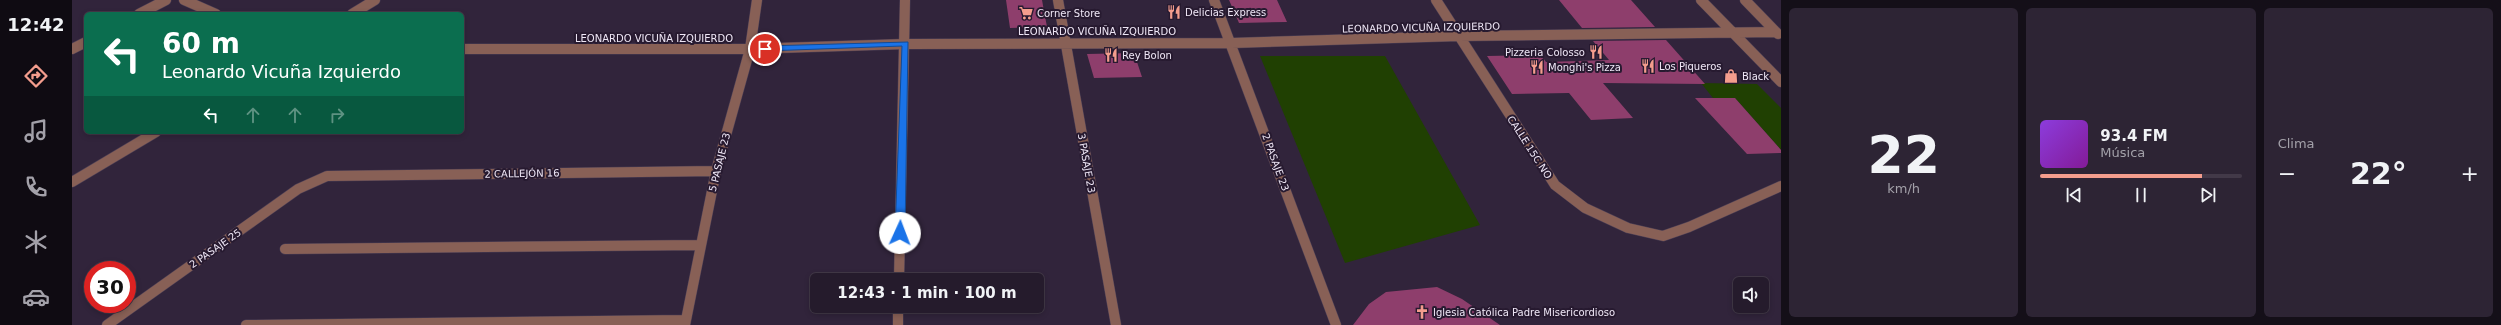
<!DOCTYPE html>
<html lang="es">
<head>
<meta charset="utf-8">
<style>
	:root { --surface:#251b2c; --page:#2d2434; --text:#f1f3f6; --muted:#a3a1a9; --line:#423948; --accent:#f49d8d }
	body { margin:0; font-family:"DejaVu Sans",sans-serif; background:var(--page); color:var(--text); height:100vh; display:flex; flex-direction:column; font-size:15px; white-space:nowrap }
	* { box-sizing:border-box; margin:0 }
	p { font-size:13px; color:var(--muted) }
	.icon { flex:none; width:22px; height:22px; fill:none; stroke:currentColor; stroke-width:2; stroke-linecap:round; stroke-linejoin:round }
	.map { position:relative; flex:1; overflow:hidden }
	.drawer { display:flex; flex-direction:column; gap:8px; padding:8px; background:#140f18; width:720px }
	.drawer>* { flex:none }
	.top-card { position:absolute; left:12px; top:12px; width:380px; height:122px; border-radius:6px; box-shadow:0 2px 6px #0003,0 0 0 1px var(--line); background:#0b6e4f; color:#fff; overflow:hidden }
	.buttons { position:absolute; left:1661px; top:277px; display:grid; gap:8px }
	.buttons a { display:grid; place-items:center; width:36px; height:36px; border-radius:6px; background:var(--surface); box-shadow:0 2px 6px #0003,0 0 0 1px var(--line); font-size:20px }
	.speed { position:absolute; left:12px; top:261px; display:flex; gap:8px; font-size:20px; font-weight:700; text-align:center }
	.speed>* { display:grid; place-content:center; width:52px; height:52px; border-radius:50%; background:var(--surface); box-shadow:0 2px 6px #0003,0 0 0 1px var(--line); line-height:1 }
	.speed .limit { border:6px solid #d22; background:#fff; color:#111 }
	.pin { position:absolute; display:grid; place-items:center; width:34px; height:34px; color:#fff; margin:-17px; border:2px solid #fff; border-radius:50%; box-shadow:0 1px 4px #0007 }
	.me { position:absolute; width:44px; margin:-22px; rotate:2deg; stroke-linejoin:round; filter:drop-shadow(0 0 3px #0008) }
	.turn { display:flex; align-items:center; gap:14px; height:84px; padding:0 12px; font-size:18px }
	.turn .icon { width:52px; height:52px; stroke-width:2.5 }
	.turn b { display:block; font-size:28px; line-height:34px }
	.lanes { display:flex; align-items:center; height:38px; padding:0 12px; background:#0003; justify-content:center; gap:20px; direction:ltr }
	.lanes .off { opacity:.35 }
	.big { font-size:30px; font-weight:700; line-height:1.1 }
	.drawer .widget { flex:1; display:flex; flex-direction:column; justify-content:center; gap:6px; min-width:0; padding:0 14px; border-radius:6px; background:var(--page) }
	.drawer .dial { align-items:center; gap:0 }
	.dial b { font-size:52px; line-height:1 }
	.song { display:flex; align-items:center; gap:12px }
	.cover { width:48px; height:48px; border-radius:6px; background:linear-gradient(135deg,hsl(270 70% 55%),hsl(290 70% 35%)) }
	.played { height:4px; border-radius:2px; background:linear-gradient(90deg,var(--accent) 80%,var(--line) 80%) }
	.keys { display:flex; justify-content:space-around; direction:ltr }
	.heat { display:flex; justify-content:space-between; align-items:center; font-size:22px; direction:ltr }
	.drawer .tiles { flex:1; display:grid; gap:8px; grid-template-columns:repeat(3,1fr) }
	.trip { position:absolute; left:738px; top:273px; width:234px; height:40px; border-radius:6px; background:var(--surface); box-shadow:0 2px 6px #0003,0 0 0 1px var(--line); font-weight:700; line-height:40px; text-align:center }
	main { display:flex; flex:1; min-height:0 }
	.menu { display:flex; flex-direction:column; width:72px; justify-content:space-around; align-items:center; background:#0f0b12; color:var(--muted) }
	.menu .icon { width:28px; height:28px }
	.menu .on { color:var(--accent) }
	.menu b { font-size:18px; color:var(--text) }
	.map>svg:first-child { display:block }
	.green { fill:#204002 }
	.building { fill:#8e3e6c }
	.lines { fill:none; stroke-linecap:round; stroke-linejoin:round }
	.minor-casing { stroke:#4c3f55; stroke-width:11 }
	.minor { stroke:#886056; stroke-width:10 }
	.route { fill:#1a73e8; stroke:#114b97 }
	.labels { text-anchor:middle; stroke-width:4; stroke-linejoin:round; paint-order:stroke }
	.poi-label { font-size:10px; fill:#efe7f6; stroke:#271a30; text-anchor:start }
	.street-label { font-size:10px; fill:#efe7f6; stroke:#271a30 }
</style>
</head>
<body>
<main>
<nav class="menu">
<b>12:42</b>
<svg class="icon on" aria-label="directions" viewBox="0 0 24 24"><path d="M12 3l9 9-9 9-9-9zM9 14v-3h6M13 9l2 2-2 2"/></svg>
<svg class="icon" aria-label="music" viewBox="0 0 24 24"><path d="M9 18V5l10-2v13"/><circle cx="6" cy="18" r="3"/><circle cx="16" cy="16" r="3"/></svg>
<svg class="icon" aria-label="phone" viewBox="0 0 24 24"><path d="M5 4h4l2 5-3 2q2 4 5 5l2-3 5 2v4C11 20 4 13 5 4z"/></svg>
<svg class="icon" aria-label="climate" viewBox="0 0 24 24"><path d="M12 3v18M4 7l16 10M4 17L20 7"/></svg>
<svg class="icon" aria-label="car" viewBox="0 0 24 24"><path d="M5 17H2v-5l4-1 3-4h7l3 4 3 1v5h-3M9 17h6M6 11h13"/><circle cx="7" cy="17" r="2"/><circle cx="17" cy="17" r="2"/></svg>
</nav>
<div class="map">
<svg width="1709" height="325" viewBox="0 0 1709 325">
	<rect width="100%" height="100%" fill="#31243b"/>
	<path class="green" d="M1188,56H1313L1408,225L1273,263Z
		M1629,83L1685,84L1709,108V150L1663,98H1641Z"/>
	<path class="building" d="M934,0H970L975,27L938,28Z
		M1157,0H1205L1215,22L1167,23Z
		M1487,0H1559L1583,27L1510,28Z
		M1594,40L1633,84L1531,83L1561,118L1519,120L1497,93L1440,94L1415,56L1469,55L1474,62L1537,60L1521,41Z
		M1062,53L1070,77L1022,78L1015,54Z
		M1623,98H1663L1709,150V153L1675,154Z
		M1365,287L1390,299L1428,325H1281L1297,304L1314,292Z"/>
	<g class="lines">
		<defs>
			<path id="minor" d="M112,0L144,14
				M986,0L1044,325
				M1142,0L1264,325
				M1364,0L1483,185L1513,208L1556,228L1591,236L1617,227L1709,186
				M1629,0L1709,82
				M1673,0L1706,34
				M67,14L94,0
				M280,14L303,0
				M0,49L14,42
				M390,49H678L834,44L1160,43L1387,36L1704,32
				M0,182L84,132
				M213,249L629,245
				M827,280L833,0
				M826,306V325
				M35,325L226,189L255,176L644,171
				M174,325L613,320
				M613,325L644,171L678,49L685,0"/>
		</defs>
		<use href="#minor" class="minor-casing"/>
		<use href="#minor" class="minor"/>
	</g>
	<path class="route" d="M836,42L833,233L828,236L823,233L830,46L693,51L689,49L693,46Z"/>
	<defs>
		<symbol id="restaurant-bare" viewBox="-9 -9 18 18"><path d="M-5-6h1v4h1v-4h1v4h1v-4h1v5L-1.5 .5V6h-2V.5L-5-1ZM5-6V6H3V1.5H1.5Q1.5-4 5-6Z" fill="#f49d8d" stroke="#271a30" stroke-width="2.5" paint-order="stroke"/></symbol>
		<symbol id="supermarket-bare" viewBox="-9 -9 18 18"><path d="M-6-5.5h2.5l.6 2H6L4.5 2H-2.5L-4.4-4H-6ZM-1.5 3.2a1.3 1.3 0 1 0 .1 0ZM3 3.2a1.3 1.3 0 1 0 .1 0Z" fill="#f49d8d" stroke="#271a30" stroke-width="2.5" paint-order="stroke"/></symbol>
		<symbol id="shop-bare" viewBox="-9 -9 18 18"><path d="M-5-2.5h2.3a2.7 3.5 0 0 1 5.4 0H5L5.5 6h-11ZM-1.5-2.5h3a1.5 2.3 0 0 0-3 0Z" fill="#f49d8d" stroke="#271a30" stroke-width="2.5" paint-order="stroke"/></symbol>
		<symbol id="church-bare" viewBox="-9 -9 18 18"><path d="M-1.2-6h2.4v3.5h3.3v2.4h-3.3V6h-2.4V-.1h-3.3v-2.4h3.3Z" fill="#f49d8d" stroke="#271a30" stroke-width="2.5" paint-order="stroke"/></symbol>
	</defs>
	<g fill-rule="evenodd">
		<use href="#restaurant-bare" x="1092" y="2" width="20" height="20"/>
		<use href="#supermarket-bare" x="944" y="3" width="20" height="20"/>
		<use href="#restaurant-bare" x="1514" y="42" width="20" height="20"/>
		<use href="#restaurant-bare" x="1029" y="45" width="20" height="20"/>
		<use href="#restaurant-bare" x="1566" y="56" width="20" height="20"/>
		<use href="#restaurant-bare" x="1455" y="57" width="20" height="20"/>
		<use href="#shop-bare" x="1649" y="66" width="20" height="20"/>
		<use href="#church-bare" x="1340" y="302" width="20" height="20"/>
	</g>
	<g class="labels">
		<g class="poi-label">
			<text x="1113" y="16">Delicias Express</text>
			<text x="965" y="17">Corner Store</text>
			<text x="1513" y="56" text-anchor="end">Pizzeria Colosso</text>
			<text x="1050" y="59">Rey Bolon</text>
			<text x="1587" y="70">Los Piqueros</text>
			<text x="1476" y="71">Monghi's Pizza</text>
			<text x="1670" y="80">Black</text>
			<text x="1361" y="316">Iglesia Católica Padre Misericordioso</text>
		</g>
		<g class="street-label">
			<text transform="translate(1349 27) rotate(-1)" y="4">LEONARDO VICUÑA IZQUIERDO</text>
			<text x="1025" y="35">LEONARDO VICUÑA IZQUIERDO</text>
			<text x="582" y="42">LEONARDO VICUÑA IZQUIERDO</text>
			<text transform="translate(1458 147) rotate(57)" y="4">CALLE 15C NO</text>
			<text transform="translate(647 162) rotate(-76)" y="4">5 PASAJE 23</text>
			<text transform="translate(1204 162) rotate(70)" y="4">2 PASAJE 23</text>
			<text transform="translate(1015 163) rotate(80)" y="4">3 PASAJE 23</text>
			<text transform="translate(450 173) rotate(-1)" y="4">2 CALLEJÓN 16</text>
			<text transform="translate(143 248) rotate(-35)" y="4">2 PASAJE 25</text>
		</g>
	</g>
</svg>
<div class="buttons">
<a><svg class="icon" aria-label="sound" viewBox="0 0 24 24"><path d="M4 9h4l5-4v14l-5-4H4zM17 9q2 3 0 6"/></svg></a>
</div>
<div class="speed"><div class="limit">30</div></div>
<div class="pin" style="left:693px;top:49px;background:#d93025"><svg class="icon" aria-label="arrive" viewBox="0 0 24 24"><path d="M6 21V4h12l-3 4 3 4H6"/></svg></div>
<svg class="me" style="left:828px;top:233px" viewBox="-20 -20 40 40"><circle r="19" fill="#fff"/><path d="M0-13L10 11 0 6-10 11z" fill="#1a73e8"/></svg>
<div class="trip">12:43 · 1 min · 100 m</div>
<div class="top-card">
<div class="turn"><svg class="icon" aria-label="left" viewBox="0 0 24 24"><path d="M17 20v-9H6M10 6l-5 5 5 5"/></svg><div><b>60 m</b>Leonardo Vicuña Izquierdo</div></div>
<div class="lanes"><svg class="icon" aria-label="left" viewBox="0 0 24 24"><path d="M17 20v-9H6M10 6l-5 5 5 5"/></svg><svg class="icon off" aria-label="ahead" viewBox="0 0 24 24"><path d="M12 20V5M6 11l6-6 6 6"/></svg><svg class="icon off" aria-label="ahead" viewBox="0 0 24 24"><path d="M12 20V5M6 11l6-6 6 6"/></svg><svg class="icon off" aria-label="right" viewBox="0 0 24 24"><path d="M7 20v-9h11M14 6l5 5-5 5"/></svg></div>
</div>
</div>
<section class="drawer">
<div class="tiles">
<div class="widget dial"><b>22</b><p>km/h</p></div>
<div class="widget">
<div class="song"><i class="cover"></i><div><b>93.4 FM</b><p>Música</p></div></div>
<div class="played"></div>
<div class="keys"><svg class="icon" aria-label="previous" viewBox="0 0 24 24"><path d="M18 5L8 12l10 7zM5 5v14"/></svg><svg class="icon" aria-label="pause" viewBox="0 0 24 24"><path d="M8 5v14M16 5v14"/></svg><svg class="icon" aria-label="next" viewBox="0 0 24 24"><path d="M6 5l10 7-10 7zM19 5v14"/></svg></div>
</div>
<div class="widget"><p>Clima</p>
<div class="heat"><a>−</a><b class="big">22°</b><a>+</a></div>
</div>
</div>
</section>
</main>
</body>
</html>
